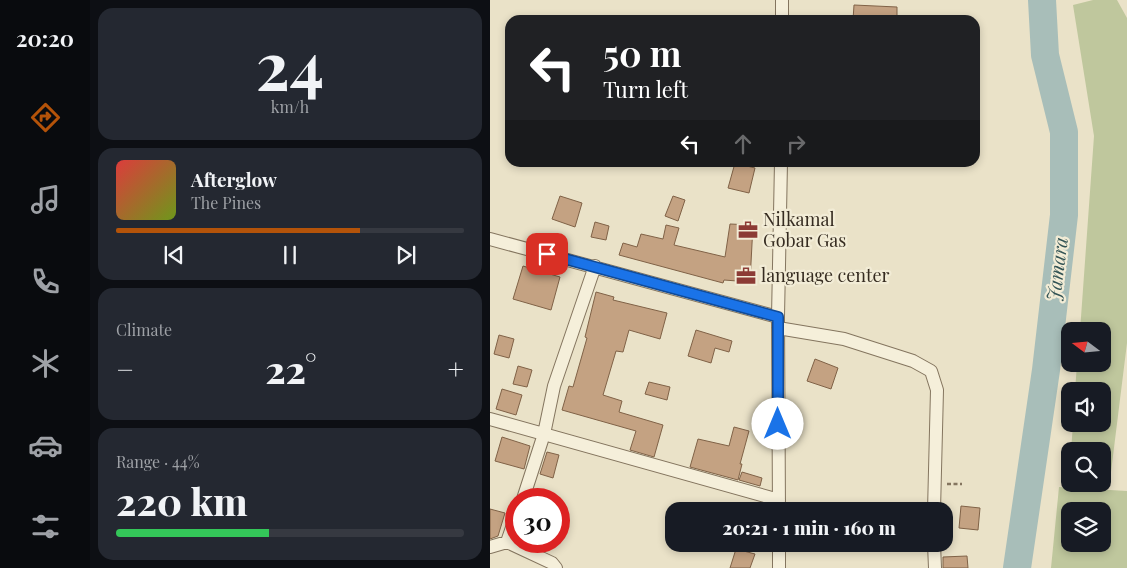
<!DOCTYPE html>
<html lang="en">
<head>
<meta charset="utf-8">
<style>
	:root { --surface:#171b24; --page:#242831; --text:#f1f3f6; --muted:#9ea1a6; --line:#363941; --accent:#b45309 }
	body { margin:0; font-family:"Playfair Display",serif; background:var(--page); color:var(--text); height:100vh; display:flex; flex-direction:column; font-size:19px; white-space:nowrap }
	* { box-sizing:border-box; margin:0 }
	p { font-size:16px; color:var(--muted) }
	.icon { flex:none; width:28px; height:28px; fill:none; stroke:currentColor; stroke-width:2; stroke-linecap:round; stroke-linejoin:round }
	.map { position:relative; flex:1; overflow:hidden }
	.sheet { display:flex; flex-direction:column; gap:8px; padding:8px; background:#0d0f14; width:400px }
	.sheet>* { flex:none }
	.top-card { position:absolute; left:15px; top:15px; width:475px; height:152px; border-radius:15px; box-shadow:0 2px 8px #0003; background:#202124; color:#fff; overflow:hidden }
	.needle { width:32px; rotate:286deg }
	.tools { position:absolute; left:571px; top:322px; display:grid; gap:10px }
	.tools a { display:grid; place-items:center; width:50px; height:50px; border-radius:10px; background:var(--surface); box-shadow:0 2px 8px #0003; font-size:25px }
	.speed { position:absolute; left:15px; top:488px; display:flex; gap:10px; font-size:25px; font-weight:700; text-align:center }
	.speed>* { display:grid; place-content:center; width:65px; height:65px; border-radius:50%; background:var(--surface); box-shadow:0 2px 8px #0003; line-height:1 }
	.speed .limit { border:8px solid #d22; background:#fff; color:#111 }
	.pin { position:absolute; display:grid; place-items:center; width:42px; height:42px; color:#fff; margin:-21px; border-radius:10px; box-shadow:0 2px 8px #0006 }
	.me { position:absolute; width:55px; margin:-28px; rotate:0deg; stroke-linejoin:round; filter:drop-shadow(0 0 4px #0008) }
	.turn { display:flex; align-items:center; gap:18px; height:105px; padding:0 15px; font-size:22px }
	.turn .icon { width:65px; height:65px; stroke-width:2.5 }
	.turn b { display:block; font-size:35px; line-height:42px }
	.lanes { display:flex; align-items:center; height:48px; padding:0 15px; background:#0003; justify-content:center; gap:25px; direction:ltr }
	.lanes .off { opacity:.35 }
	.big { font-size:38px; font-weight:800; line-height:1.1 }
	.sheet .card { flex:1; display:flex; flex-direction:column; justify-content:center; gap:8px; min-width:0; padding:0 18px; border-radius:15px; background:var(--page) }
	.sheet .dial { align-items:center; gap:0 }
	.dial b { font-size:65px; line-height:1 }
	.song { display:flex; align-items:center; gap:15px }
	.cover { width:60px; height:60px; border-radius:8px; background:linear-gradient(135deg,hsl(0 70% 55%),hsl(80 70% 35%)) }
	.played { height:5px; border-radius:2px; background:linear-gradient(90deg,var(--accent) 70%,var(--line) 70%) }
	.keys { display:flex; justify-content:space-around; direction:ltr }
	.heat { display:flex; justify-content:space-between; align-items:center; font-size:28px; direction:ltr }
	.charge { height:8px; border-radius:4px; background:linear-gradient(90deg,#34c759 44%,var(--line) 0) }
	.trip { position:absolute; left:175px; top:502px; width:288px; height:50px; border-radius:15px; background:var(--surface); box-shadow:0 2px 8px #0003; font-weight:800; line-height:50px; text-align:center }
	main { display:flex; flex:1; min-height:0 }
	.tab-bar { display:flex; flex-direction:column; width:90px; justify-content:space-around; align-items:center; background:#090b0e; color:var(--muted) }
	.tab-bar .icon { width:35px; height:35px }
	.tab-bar .selected { color:var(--accent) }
	.tab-bar b { font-size:22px; color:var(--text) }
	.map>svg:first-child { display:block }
	.green { fill:#bfc79d; fill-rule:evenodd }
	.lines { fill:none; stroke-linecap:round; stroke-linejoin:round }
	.river { stroke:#a8beb9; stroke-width:28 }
	.building { fill:#c4a282; stroke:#806247 }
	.street-casing { stroke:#84755f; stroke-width:14 }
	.path { stroke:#84755f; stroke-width:2.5; stroke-dasharray:4 2.5; stroke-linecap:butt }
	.street { stroke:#f5efda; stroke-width:12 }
	.route-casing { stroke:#114b97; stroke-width:12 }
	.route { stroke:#1a73e8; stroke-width:9 }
	.labels { text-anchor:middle; stroke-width:4.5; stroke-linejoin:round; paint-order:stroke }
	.poi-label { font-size:18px; fill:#362c21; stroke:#f2ecd6; text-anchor:start }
	.water-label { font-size:19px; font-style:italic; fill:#325354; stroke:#f2ecd6 }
</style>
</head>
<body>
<main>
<nav class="tab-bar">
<b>20:20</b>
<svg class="icon selected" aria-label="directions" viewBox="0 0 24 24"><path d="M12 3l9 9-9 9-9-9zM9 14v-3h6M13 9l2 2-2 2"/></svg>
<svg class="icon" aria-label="music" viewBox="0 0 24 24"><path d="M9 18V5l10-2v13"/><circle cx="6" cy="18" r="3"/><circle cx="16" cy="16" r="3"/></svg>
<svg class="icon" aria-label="phone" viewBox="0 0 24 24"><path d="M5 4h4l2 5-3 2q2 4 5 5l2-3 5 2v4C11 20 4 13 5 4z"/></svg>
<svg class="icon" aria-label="climate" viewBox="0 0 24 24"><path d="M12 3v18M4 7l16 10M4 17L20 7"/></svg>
<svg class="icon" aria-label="car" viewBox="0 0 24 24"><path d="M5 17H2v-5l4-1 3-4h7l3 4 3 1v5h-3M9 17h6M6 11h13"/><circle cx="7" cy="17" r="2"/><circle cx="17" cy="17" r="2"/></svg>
<svg class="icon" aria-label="filters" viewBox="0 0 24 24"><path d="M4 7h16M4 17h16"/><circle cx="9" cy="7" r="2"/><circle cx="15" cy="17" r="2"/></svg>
</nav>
<section class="sheet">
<div class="card dial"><b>24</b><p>km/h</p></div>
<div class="card">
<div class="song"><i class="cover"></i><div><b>Afterglow</b><p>The Pines</p></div></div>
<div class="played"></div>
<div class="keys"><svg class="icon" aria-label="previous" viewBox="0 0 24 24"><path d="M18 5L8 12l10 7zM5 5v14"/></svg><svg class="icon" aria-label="pause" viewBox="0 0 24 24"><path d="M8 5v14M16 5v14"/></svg><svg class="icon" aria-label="next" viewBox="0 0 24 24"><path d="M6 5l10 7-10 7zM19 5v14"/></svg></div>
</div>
<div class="card"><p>Climate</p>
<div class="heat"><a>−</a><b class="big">22°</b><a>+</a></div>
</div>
<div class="card"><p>Range · 44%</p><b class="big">220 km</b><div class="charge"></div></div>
</section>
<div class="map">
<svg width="637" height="568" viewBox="0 0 637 568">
	<rect width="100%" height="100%" fill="#eae2c8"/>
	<path class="green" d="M603,0H627L637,18V343L621,472H613L612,451H581L583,424H612V391H585L587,364H612V331H590L604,136L583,5Z
		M569,487L637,491V568H561ZM580,511H612V544H580Z"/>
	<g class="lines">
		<path class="river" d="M527,568L556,370L574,215V132L555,55L552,0"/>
	</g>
	<path class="building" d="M364,5L407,7V20H363Z
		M245,163L265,168L259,193L238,188Z
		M70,196L92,203L85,227L62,219Z
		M183,196L195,200L188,221L175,216Z
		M105,222L119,226L116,240L101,237Z
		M240,224L263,225L260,282L234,280L233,283L129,255L133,243L147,247L151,234L173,239L176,225L189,228L184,245L235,257Z
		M33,266L70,277L61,310L23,299Z
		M106,292L124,297L123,300L177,313L170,339L139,330L133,352L126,351L113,395L132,401L129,412L173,425L164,457L140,450L146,431L72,410L79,386L83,387L97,338L95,337Z
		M206,330L242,341L239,352L225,348L221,363L198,356Z
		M9,335L24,339L19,358L4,354Z
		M325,359L348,368L341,389L317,381Z
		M28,366L42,370L37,387L23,384Z
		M159,382L180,387L177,400L155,394Z
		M12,389L32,395L26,415L6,409Z
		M244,427L259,431L250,464H252L248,480L200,467L208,439L239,446Z
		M12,437L40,446L34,469L5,461Z
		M57,452L69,455L63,478L50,474Z
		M252,472L272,478L270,486L249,480Z
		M471,506L490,508L488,530L469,528Z
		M0,509L15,513L8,536L0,539Z
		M246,549L265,554L260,568H240Z
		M477,556L478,568H453V557Z"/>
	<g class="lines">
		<defs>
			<path id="street" d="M292,0V20
				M0,239L288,317
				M288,328L354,339L423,361L441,371L447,390L444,511
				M0,419L289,500
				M33,499L54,434L64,386L105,266
				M289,511L288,317L291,162
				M26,516L17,542L62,563L66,568
				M444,544L445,568
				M0,547L17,542
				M289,568V544"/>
		</defs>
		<use href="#street" class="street-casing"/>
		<path class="path" d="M457,484H472"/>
		<use href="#street" class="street"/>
	</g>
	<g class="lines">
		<defs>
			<path id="route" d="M57,254L288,317V424"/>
		</defs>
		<use href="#route" class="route-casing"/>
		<use href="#route" class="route"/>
	</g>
	<defs>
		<symbol id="office-bare" viewBox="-9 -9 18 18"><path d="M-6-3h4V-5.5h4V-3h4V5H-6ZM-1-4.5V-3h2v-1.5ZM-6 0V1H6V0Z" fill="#8c3b35" stroke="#f2ecd6" stroke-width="2.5" paint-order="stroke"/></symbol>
	</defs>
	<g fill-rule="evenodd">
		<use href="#office-bare" x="244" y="216" width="28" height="28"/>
		<use href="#office-bare" x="242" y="262" width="28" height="28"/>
	</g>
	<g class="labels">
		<g class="poi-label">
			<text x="273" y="226">Nilkamal<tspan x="273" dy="21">Gobar Gas</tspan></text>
			<text x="271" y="282">language center</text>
		</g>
		<g class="water-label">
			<text transform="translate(567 269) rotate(-83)" y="7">Jamara</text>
		</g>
	</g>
</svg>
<div class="tools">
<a><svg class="needle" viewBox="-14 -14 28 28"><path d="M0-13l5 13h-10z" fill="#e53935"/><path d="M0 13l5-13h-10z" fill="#9ea1a6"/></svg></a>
<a><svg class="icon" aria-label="sound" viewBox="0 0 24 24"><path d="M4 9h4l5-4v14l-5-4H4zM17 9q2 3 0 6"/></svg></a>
<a><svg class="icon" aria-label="search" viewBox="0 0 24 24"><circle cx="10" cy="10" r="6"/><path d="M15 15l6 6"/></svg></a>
<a><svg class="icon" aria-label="layers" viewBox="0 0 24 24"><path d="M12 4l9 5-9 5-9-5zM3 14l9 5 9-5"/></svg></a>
</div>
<div class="speed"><div class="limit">30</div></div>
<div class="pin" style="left:57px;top:254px;background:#d93025"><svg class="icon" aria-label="arrive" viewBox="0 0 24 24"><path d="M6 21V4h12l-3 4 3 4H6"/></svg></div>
<svg class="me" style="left:288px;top:424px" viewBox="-20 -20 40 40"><circle r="19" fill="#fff"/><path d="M0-13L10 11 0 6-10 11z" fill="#1a73e8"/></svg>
<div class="trip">20:21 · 1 min · 160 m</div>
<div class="top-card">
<div class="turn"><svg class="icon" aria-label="left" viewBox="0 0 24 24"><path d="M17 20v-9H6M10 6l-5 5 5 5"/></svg><div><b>50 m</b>Turn left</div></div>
<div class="lanes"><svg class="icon" aria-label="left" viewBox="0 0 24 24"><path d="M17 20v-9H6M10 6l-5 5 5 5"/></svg><svg class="icon off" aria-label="ahead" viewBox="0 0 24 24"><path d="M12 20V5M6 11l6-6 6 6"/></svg><svg class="icon off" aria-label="right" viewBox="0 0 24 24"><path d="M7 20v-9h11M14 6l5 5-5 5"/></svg></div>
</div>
</div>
</main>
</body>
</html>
